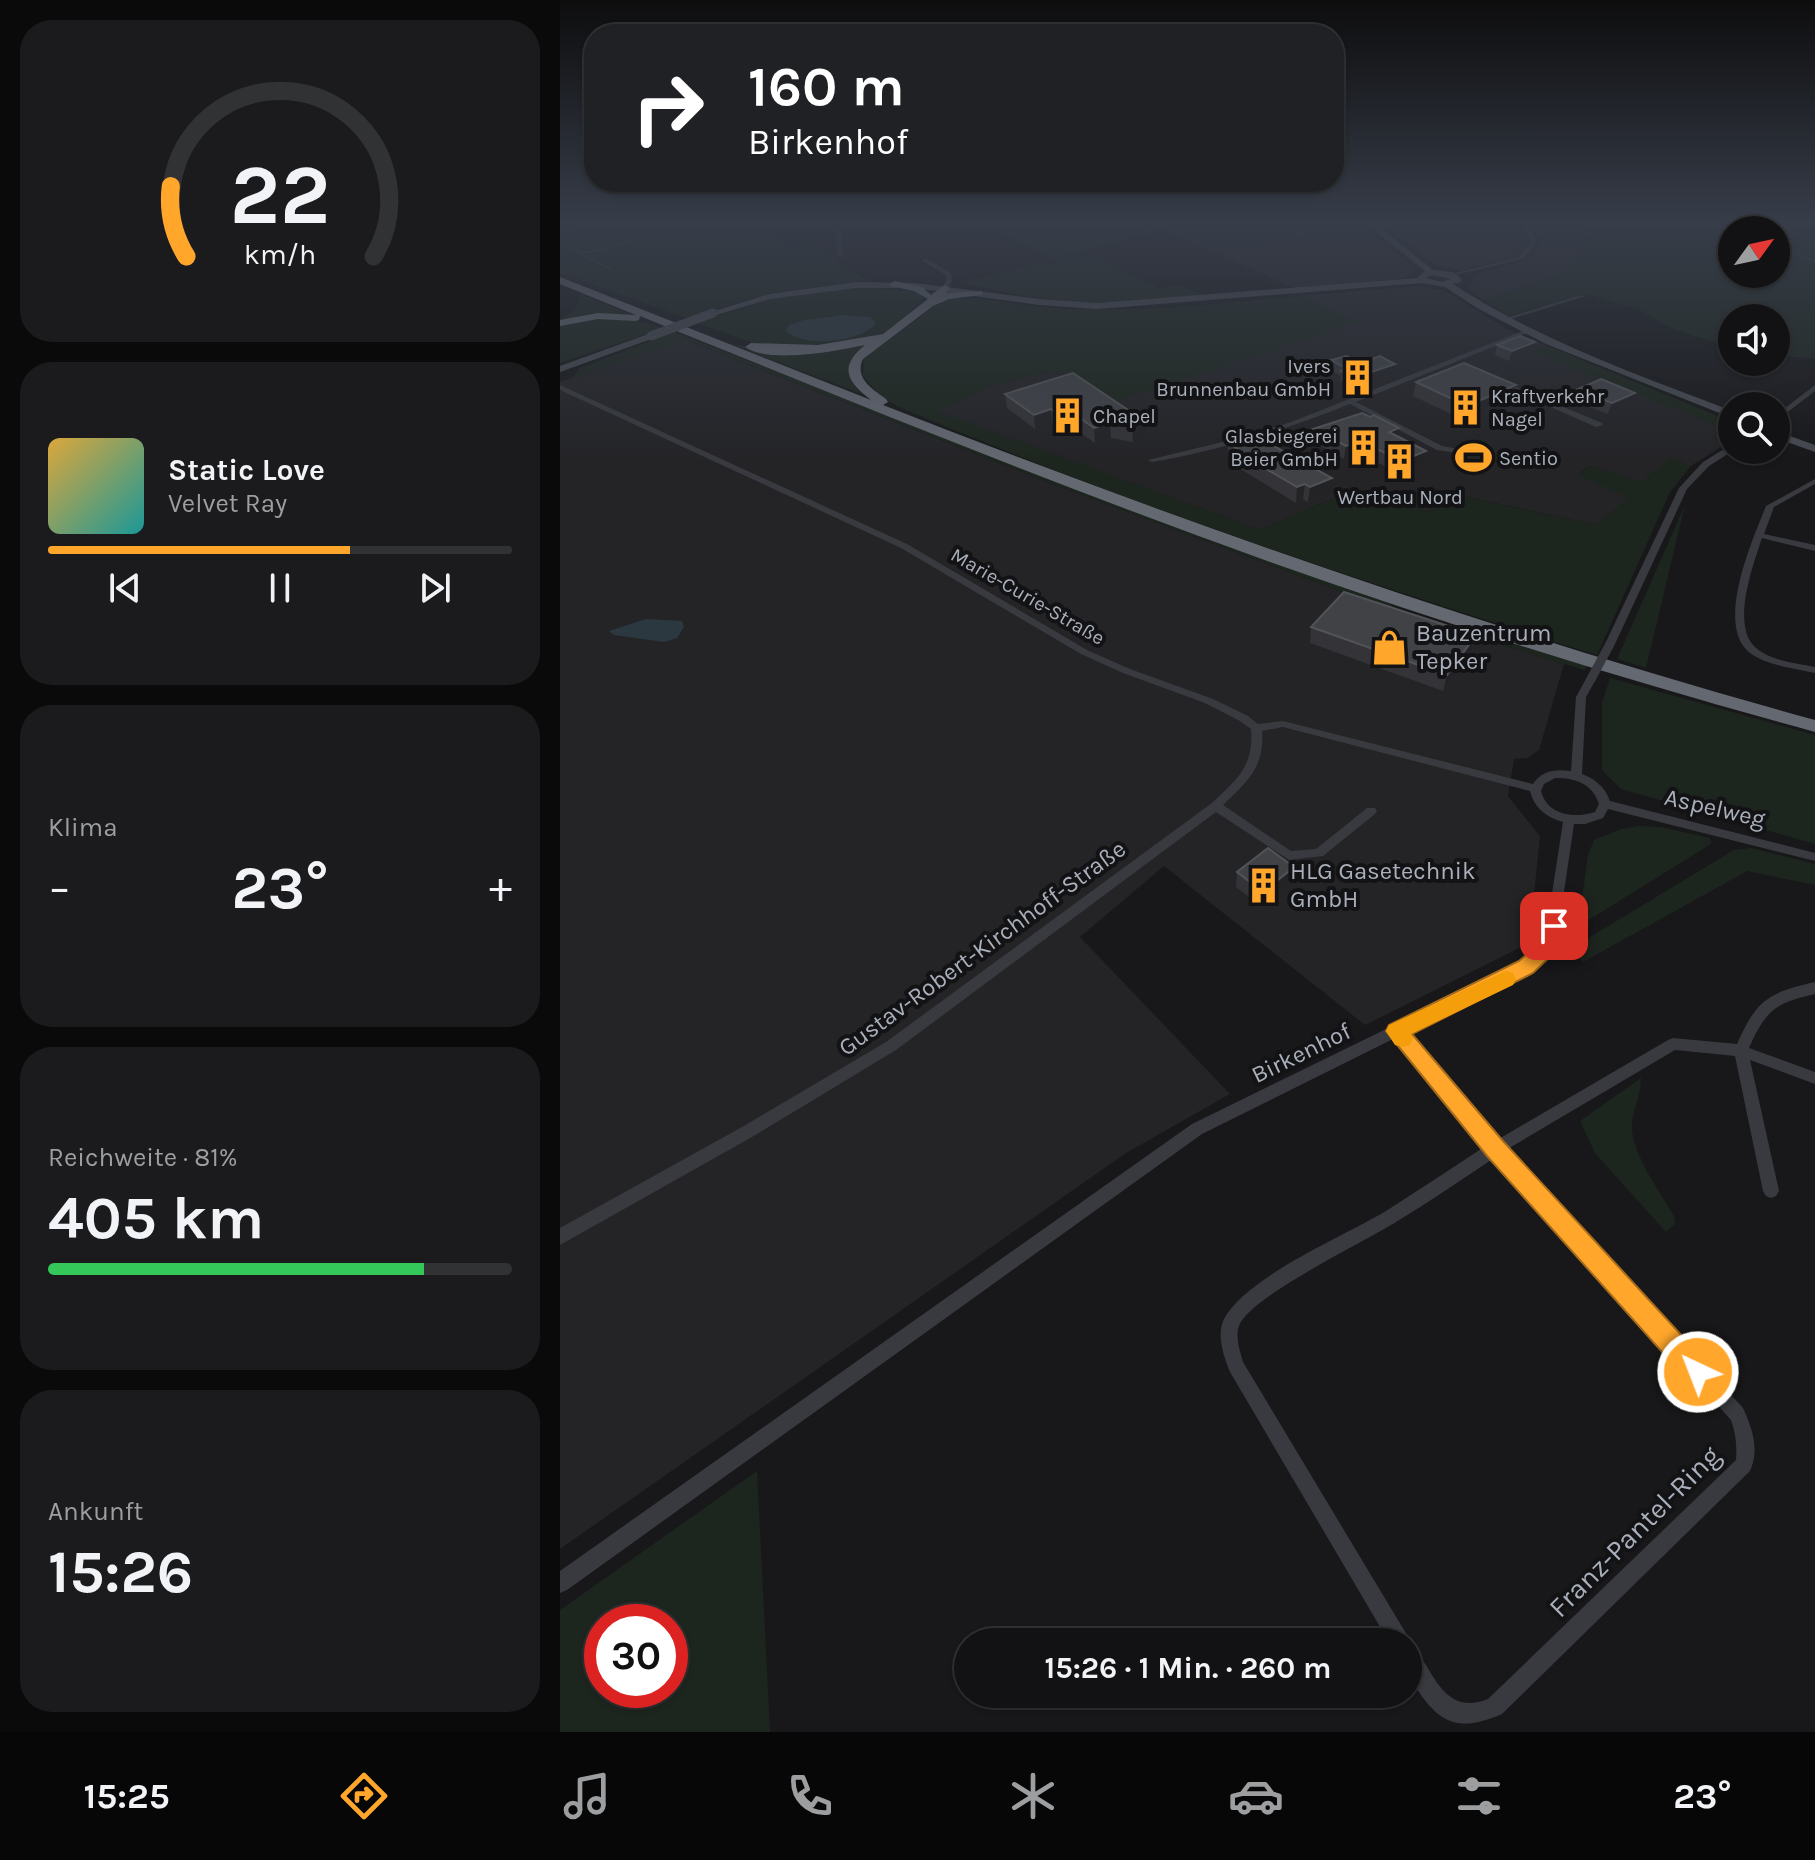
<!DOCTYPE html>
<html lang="de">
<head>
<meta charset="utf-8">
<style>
	:root { --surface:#121214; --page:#1b1b1d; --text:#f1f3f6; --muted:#9c9ea0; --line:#313234; --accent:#ffa62b }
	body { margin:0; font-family:Karla,sans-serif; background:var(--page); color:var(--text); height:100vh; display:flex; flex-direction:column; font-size:30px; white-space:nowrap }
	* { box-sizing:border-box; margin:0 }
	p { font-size:26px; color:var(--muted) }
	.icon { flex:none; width:44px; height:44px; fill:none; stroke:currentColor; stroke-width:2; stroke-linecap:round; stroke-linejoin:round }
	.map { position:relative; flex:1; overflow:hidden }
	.details { display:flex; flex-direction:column; gap:20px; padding:20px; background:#0a0a0b; width:560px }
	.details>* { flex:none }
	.banner { position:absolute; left:24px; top:24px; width:760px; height:168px; border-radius:32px; box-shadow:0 2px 6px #0004,0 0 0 2px var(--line); background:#202124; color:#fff; overflow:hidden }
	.needle { width:52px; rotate:57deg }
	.buttons { position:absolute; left:1158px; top:216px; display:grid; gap:16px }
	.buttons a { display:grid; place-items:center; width:72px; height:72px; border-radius:50%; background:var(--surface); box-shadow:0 2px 6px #0004,0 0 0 2px var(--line); font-size:40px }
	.speed { position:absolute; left:24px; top:1604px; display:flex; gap:16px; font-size:40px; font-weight:700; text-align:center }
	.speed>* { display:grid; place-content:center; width:104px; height:104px; border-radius:50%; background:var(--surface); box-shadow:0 2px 6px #0004,0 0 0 2px var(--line); line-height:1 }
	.speed .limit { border:12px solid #d22; background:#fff; color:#111 }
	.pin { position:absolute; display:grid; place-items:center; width:68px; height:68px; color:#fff; margin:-34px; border-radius:16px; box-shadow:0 4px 12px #0006 }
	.me { position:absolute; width:88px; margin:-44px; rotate:317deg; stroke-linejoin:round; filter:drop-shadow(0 0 6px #0008) }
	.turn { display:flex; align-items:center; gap:28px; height:168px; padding:0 32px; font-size:36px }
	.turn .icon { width:104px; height:104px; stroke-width:2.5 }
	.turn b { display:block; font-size:56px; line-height:68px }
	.big { font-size:60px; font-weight:700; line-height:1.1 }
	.details .card { flex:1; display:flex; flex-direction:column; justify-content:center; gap:12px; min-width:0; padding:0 28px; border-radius:32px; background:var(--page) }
	.details .dial { align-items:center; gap:0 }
	.dial svg { height:208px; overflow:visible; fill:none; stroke:var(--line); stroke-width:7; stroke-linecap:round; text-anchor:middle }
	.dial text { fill:var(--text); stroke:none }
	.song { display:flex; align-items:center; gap:24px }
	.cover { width:96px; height:96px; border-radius:12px; background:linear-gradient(135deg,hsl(40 70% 55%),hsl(180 70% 35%)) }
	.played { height:8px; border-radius:4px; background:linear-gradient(90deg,var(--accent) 65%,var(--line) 65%) }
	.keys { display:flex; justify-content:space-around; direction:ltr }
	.heat { display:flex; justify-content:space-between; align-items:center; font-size:44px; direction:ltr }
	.charge { height:12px; border-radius:6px; background:linear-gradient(90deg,#34c759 81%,var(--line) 0) }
	.trip { position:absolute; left:394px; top:1628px; width:468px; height:80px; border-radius:40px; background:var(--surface); box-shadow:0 2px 6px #0004,0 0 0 2px var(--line); font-weight:700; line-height:80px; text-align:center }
	.tabs { display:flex; height:128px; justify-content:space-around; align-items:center; background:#070708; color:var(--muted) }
	.tabs .icon { width:56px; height:56px }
	.tabs .current { color:var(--accent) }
	.tabs b { font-size:36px; color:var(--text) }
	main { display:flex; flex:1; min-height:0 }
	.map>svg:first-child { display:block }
	.built { fill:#242427 }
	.green { fill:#1d261e; fill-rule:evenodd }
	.water { fill:#2c383f }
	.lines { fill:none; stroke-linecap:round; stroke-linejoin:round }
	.stream { stroke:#2c383f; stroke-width:2 }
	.street { fill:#383a3f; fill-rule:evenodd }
	.secondary { fill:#464950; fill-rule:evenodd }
	.highway { fill:#646871; fill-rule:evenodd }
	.street-bridge { stroke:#383a3f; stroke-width:9 }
	.secondary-bridge { stroke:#464950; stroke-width:9 }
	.wall { fill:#343438 }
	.shaded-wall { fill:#232326 }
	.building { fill:#404246; stroke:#515358; stroke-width:2 }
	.route { fill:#ffa62b; stroke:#a66c1c; stroke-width:2 }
	.slow { fill:#f59e0b }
	.labels { text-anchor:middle; stroke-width:8; stroke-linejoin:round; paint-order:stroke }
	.far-poi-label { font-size:20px; fill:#a9b0bb; stroke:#131315; text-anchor:start }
	.far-street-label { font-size:20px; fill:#a9b0bb; stroke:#131315 }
	.poi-label { font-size:24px; fill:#a9b0bb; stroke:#131315; text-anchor:start }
	.street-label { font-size:24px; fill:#a9b0bb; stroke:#131315 }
	.near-street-label { font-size:28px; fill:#a9b0bb; stroke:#131315 }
</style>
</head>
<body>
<main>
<section class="details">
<div class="card dial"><svg viewBox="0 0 100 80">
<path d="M14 69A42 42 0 1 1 86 69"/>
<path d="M14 69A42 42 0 0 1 8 42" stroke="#ffa62b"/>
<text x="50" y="56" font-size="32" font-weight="700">22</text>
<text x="50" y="72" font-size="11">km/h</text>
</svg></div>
<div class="card">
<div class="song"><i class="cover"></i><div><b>Static Love</b><p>Velvet Ray</p></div></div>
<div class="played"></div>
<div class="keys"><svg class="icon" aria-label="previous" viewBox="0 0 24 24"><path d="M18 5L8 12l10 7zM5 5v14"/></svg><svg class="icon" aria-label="pause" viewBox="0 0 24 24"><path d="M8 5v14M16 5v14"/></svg><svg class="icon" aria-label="next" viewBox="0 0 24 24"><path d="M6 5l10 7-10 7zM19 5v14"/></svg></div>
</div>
<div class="card"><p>Klima</p>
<div class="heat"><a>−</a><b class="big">23°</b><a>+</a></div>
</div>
<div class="card"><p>Reichweite · 81%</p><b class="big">405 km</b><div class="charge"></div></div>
<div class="card"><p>Ankunft</p><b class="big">15:26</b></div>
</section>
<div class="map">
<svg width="1255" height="1732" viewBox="0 0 1255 1732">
	<rect width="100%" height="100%" fill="#18181a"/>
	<path class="built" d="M564,220H794L855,269L845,278L736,289L602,229L587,233Z
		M816,220H957L969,242L966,250L955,257L901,270L877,266Z
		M968,220H1028L1031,226L1009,272L925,301L907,289L913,282V276L972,258L980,245L978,235Z
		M858,286L885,291L947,329L988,346L975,352L1172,432V440L1131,466L1112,458L1081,483L1031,466L1019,473L1070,498L1036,525L907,497L865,512L830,494L799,504L781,495L700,530L376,411L435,385L493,370L798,322L741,296Z
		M125,340L498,486L841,614L1004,664L979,750L968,758L954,759L948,796L980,836L969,943L805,1025L604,866L520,937L670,1094L566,1153L0,1549V382Z"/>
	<path class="green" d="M14,220H45L84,230L125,220H196L211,227L230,250L252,244L266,255L276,254L278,263L307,280L211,293L126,318L0,273V231L22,224Z
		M443,220H564L587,233L493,259L424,225Z
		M1028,220H1158L1181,230H1172V274H1216V245L1255,262V359L1216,355V318H1172V347L1112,329L1078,309L1025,294L948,316L925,301L1009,273L1031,226Z
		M1164,220H1255V259L1216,243V230H1187Z
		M531,254L601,289L617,285L644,295L531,303L470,297L401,283L481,262L488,265Z
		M303,287L360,292L363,297L347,317L330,331L267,348L199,345L137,323L214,298ZM284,315L310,317C305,323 298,333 291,336C275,344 239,342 226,331L229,325L244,320Z
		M20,294L70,314H44L0,320L16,308Z
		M741,296L799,322L545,405L493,370L435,385L377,411L700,530L781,495L799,504L830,494L865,512L906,497L1036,525L1069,498L1018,474L1031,466L1081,482L1112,457L1131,466L1110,492L1037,655C802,582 568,504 341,408L321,397L303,376L304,358C318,344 334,337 350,325C364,315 375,303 392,297C402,300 417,298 428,300C533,319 636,306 741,296Z
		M28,319H72L104,328L0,363V325Z
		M114,332L657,543L823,601L843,611L1027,666L1025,670L1004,664L841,614L498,486L126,340L12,378L20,368Z
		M169,343C211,353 262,355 305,345L295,356L307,396Z
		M988,346L1172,422V432L974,352Z
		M1125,505L1086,668L1057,659Z
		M1050,678L1255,735V844L1061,789L1042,770V703Z
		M1078,826L1101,827L1150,838L1151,844L1027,921H1019L1028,855L1034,840L1061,829Z
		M1191,848L1255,864V885L1187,871L1023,962L1010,949L1174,850Z
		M1081,1078C1081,1094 1074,1107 1072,1122C1069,1150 1100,1192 1114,1216L1115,1224L1106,1232L1035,1153L1020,1121Z
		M197,1471L210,1732H0V1610ZM42,1622H110V1690H42Z"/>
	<path class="water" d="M284,315L310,317L316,323C300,343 244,348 226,331L229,325L244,320Z
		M86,619L122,621L124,627L117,638L104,642L54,635L49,631Z"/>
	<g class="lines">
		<path class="stream" d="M1161,220L1184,230
			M0,232L39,220
			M0,239C22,264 46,247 74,239
			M1216,244L1255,261
			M22,254L50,269"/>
		<path class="street" d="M270,220H276L281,232L283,257L278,256L275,232Z
			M960,220H966L977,242L963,259L891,276V274L959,257L971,242Z
			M363,259H367L391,273L392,281L387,289L382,288L386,281V275L363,261Z
			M1021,295L1026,296L944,321L939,320Z
			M965,330L968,332L967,333L796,402L882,446L904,450V454L877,450L790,404C725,430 660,450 592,462L588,460L683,437L731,422Z
			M939,380L1042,423L1043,425L1036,427L937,383V381Z
			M0,385L347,544L527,650L570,669L653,699L688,716L698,724L723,721L973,784C982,770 996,769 1011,771L1016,697L1027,677H1035L1036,679L1026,697L1022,774C1035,779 1045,787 1050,801L1255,853V861L1048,809L1043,818L1025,824H1014L997,939L991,953L971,971L847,1032L937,1140L1108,1040L1113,1038L1177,1044C1197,999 1208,993 1255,982V994C1215,1003 1206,1010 1189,1048L1255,1072V1084L1190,1060L1219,1191L1216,1196L1211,1198L1206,1196L1203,1191L1175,1056L1115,1050L946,1150L1183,1408C1192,1428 1200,1449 1190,1471L942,1714C906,1729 885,1729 861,1695C857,1689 850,1680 848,1673C846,1664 848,1652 848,1642H829L670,1372C664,1357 656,1335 664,1319C686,1277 784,1236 826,1211C859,1190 892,1168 924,1147L835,1038L642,1134L7,1590L0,1593V1571L632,1124L961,963L981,945L985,939L1003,822C986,817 974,808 970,791L723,727L702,731C705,767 687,782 663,805L731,851L756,849L807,808H815L817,811L815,814L763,856L729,860L656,812L336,1050L192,1137L0,1245V1228L182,1127L326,1042L652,803C677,779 694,767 691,729L680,721L645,703L563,673L521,654L341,548L0,390ZM995,778C1015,778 1032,783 1039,804L1035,812C1014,819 987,815 981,791L984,784ZM934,1158L1171,1420C1176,1434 1177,1446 1176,1460L928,1699C895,1712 881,1691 866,1665C860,1657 858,1649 849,1645L850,1642L847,1635L683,1362C680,1351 675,1337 679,1326C689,1297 806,1241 836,1222C869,1202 901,1180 934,1158Z
			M1255,385V391L1216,421V415Z
			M1169,446H1172V450H1174L1149,466L1127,489L1055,644L1053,646H1047L1045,644L1119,488L1143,462Z
			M1255,479V484L1214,507L1204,534L1255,545V551L1202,538C1193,565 1171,625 1195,647C1210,661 1236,663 1255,667V673C1234,668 1208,666 1190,653C1154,625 1193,539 1206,506Z"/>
		<path class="secondary" d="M802,220H811L873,270L892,272L901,278V282L893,284C980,341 1076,374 1172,411V418L986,344L917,308L885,287L862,283L537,309L479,305L355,288H296L210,299L153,316L148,313L209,294L296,282L355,283L479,299L537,303L857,278L865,271ZM872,275L891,279L882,282L866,278Z
			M91,333L96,336L94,338L0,372V366Z
			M1216,431L1255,445V452L1216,438Z"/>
		<path class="highway" d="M0,277L311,400C287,381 278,367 305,345C276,351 210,364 185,347L191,343L258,345L323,334L368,299L354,291L331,286L330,284L335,281L362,287L371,295L385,285L390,288L386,293L422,291V295L389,299L373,306L303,359C294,378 312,389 326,399L328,402L323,405C629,525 938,633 1255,720V732C1072,682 890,626 710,562C498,486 289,401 80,316L79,320L75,321L38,319L0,326V320L38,313L76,315L0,284Z"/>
		<path class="street-bridge" d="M1031,679L1050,644"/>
		<path class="secondary-bridge" d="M91,336L153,313"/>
	</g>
	<path class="wall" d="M729,220H788L786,234L744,240L729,228Z
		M937,345L972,353L949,361L935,355Z
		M771,360L800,363L835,364L834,374L793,387L780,380L781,376L770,370Z
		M513,373L586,437L573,442L551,438L535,443L511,426L499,429L492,424L475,429L447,408L445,394Z
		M856,382L956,385L952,399L904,420L853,396Z
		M1016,390L1075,393L1071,404L1048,414L1013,401Z
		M753,429L838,436L866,451L863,463L840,474L799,453L784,459L752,441Z
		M668,443L770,493L748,502L743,499L736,503L674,465V462L668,458Z
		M751,627L916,635L912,651L883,691L750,643Z
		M677,872L733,883L702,907L676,887Z"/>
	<path class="shaded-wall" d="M757,220H788L786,234L744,240L746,222Z
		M975,342L972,353L949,361L952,351Z
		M835,364L834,374L793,387L794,378Z
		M956,385L952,399L904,420L907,406Z
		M1075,393L1071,404L1048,414L1052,403Z
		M491,409L492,424L475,429L474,415Z
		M510,411L511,426L499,429L498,415Z
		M586,422V437L573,442L572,427Z
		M550,423L551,438L535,443L534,428Z
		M839,428L837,440L829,432Z
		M800,441L799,453L784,459L786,446Z
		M866,451L863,463L840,474L842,461Z
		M772,478L770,493L748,502L750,487Z
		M745,484L743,499L736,503L737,487Z
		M916,635L912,651L883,691L887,675Z
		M734,867L733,883L702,907L703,892Z"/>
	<path class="building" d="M960,336L975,342L952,351L937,345Z
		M786,356L800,363L820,356L835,364L794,378L781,371L787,369L771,360Z
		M904,363L956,385L907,406L856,382Z
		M513,373L586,422L572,427L550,423L534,428L510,411L498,415L491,409L474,415L445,394Z
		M1041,379L1075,393L1052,403L1016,390Z
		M802,413L810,417L814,415L839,428L829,432L866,451L842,461L800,441L786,446L753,429Z
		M692,434L772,478L750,487L745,484L737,487L674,450L678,449L668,443Z
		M784,592L916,635L887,675L751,627Z
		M708,848L734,867L703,892L677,872Z"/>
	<linearGradient id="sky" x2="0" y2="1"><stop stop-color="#0d0d0e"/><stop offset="0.48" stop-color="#373d49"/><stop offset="1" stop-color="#373d49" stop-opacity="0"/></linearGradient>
	<rect width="1255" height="462" fill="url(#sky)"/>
	<path class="route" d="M994,918L1001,921L1003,926L993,954L973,973L852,1034L943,1141L1147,1363L1151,1372L1147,1381L1138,1385L1128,1381L927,1156L826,1031L829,1025L959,961L978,944L987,921Z"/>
	<path class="slow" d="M946,971L953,973L956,979L953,985L851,1034L853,1038L850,1045L843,1047L835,1045L826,1031L829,1025Z"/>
	<defs>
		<symbol id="building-bare" viewBox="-9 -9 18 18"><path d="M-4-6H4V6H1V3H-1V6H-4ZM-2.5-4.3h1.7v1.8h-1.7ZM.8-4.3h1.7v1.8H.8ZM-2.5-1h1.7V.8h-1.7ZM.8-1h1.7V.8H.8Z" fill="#ffa62b" stroke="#131315" stroke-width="2.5" paint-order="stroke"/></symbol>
		<symbol id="stadium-bare" viewBox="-9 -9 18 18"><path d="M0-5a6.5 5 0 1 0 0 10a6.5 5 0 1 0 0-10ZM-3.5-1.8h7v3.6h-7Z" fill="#ffa62b" stroke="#131315" stroke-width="2.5" paint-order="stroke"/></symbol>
		<symbol id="shop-bare" viewBox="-9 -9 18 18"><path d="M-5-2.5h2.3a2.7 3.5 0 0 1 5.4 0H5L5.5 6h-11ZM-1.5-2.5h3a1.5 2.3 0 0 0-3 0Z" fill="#ffa62b" stroke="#131315" stroke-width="2.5" paint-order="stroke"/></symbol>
	</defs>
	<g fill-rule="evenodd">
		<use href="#building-bare" x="772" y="352" width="51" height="51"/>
		<use href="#building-bare" x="880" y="382" width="51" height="51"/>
		<use href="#building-bare" x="482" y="390" width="51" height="51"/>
		<use href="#building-bare" x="778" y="422" width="51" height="51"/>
		<use href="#stadium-bare" x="888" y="432" width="51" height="51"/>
		<use href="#building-bare" x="814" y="436" width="51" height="51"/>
		<use href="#shop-bare" x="804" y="622" width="51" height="51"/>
		<use href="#building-bare" x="678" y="860" width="51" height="51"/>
	</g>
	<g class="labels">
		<g class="far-poi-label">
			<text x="771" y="373" text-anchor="end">Ivers<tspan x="771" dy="23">Brunnenbau GmbH</tspan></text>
			<text x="931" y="403">Kraftverkehr<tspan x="931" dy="23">Nagel</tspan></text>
			<text x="533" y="423">Chapel</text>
			<text x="778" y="443" text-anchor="end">Glasbiegerei<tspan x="778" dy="23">Beier GmbH</tspan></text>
			<text x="939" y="465">Sentio</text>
			<text x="840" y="504" text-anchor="middle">Wertbau Nord</text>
		</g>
		<g class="far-street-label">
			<text transform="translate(468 596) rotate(30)" y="7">Marie-Curie-Straße</text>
		</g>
		<g class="poi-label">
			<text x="856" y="641">Bauzentrum<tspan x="856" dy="28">Tepker</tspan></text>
			<text x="730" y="879">HLG Gasetechnik<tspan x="730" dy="28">GmbH</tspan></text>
		</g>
		<g class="street-label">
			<text transform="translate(1155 808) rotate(13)" y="8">Aspelweg</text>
			<text transform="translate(422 948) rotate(-36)" y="8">Gustav-Robert-Kirchhoff-Straße</text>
			<text transform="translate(741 1053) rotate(-26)" y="8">Birkenhof</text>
		</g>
		<g class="near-street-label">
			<text transform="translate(1074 1531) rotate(-45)" y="10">Franz-Pantel-Ring</text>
		</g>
	</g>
</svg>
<div class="buttons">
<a><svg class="needle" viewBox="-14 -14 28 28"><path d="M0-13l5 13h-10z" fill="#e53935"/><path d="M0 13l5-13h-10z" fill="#9c9ea0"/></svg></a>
<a><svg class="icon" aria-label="sound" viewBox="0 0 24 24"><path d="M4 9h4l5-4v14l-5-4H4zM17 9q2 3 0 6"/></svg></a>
<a><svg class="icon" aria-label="search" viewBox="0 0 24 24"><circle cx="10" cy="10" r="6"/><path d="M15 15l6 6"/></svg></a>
</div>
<div class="speed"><div class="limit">30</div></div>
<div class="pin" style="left:994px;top:926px;background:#d93025"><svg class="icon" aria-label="arrive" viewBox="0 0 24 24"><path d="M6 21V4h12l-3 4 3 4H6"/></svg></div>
<svg class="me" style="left:1138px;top:1372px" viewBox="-20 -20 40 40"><circle r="17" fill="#ffa62b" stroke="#fff" stroke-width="3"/><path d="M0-11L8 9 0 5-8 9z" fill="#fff"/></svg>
<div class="trip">15:26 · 1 Min. · 260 m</div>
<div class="banner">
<div class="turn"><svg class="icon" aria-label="right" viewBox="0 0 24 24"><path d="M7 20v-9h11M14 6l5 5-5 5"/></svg><div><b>160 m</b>Birkenhof</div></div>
</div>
</div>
</main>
<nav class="tabs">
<b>15:25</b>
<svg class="icon current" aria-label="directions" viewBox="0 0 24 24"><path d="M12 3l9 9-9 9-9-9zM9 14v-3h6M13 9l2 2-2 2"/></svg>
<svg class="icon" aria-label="music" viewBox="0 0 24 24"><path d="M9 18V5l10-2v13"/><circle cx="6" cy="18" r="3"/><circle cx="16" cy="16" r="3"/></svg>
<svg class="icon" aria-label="phone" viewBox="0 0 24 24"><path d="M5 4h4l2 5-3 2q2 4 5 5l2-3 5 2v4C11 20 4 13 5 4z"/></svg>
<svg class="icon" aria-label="climate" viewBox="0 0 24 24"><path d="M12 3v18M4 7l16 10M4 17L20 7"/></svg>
<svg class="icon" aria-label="car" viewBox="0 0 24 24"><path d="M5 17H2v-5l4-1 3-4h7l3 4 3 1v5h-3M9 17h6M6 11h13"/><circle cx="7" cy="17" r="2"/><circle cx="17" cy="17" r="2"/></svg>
<svg class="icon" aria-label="filters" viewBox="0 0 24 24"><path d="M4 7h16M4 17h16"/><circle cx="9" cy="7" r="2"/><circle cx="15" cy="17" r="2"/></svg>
<b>23°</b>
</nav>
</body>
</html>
